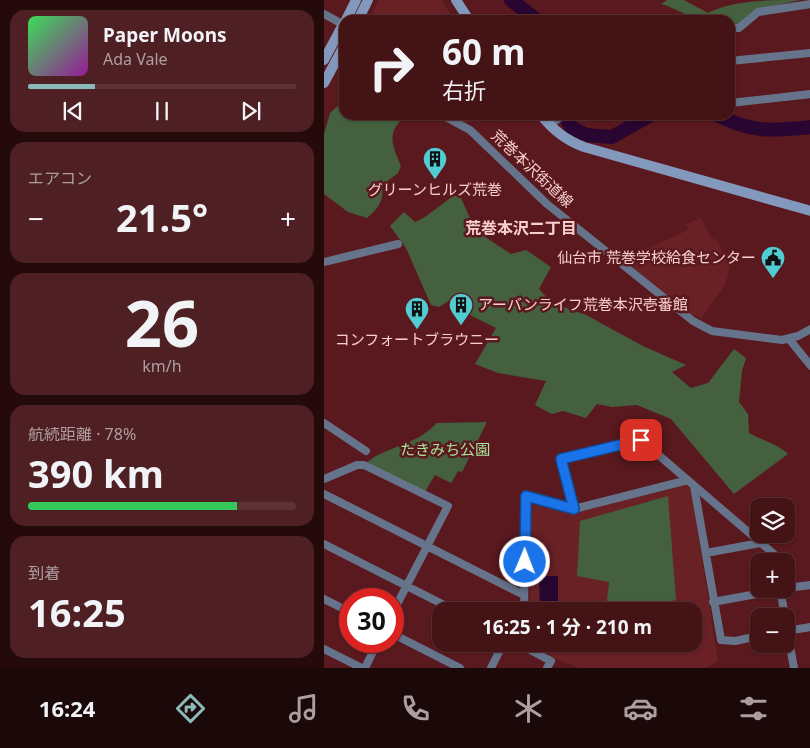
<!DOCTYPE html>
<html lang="ja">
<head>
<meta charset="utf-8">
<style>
	:root { --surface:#441316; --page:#4e2023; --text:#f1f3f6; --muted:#af9ea1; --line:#5c3235; --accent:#8bbbb9 }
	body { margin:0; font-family:"Noto Sans","Noto Sans JP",sans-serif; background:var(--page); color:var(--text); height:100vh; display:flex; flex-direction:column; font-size:19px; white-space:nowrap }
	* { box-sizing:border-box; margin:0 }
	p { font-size:16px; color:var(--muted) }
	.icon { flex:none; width:28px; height:28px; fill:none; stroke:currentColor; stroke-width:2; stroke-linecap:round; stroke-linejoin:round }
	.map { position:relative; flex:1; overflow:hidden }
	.drawer { display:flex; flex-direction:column; gap:10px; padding:10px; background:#250a0c; width:324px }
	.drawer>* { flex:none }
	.top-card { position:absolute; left:15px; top:15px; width:396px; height:105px; border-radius:15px; box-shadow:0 1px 4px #0004,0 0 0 1px var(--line); background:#441316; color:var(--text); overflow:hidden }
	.controls { position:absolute; left:426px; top:498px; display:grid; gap:10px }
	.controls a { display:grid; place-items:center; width:45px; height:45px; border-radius:10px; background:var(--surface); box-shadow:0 1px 4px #0004,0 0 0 1px var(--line); font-size:25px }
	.speed { position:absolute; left:15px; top:588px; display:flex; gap:10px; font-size:25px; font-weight:700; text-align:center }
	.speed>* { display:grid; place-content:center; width:65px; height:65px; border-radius:50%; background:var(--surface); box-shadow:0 1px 4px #0004,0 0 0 1px var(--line); line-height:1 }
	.speed .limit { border:8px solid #d22; background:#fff; color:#111 }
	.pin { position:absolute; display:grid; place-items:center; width:42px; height:42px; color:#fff; margin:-21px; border-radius:10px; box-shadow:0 2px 8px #0006 }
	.me { position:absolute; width:55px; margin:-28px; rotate:1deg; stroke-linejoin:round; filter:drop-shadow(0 0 4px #0008) }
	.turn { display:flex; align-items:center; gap:18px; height:105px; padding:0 20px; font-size:22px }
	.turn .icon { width:65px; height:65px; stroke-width:2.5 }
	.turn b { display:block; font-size:35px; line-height:42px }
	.big { font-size:38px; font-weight:700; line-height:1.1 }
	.drawer .card { flex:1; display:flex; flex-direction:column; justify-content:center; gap:8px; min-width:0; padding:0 18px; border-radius:15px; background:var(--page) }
	.drawer .dial { align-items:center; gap:0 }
	.dial b { font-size:65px; line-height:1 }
	.song { display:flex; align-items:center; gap:15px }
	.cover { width:60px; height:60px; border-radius:8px; background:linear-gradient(135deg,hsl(130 70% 55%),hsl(300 70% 35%)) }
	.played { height:5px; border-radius:2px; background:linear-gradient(90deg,var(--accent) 25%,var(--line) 25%) }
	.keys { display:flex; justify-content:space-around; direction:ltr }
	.heat { display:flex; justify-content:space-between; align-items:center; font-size:28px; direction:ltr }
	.charge { height:8px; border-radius:4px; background:linear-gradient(90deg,#34c759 78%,var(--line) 0) }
	.trip { position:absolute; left:108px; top:602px; width:270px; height:50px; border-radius:15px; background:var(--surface); box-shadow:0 1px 4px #0004,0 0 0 1px var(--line); font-weight:700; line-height:50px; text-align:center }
	.dock { display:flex; height:80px; justify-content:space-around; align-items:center; background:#1b0809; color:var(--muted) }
	.dock .icon { width:35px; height:35px }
	.dock .selected { color:var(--accent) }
	.dock b { font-size:22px; color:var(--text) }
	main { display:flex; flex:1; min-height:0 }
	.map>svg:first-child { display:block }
	.built { fill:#692125 }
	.green { fill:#44603e }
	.water { fill:#290531 }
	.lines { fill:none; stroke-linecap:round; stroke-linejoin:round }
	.river { stroke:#290531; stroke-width:14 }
	.street { stroke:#66748b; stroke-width:8 }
	.secondary { stroke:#8299bd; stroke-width:10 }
	.secondary-bridge { stroke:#8299bd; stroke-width:10 }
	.route-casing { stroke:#114b97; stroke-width:12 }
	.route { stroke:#1a73e8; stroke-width:9 }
	.labels { text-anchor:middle; stroke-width:5; stroke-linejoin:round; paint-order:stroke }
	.street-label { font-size:15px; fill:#f9cfce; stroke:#5a191e }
	.poi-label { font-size:15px; fill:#f9cfce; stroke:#5a191e }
	.park-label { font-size:15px; fill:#a7e49a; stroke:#5a191e }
	.neighbourhood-label { font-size:16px; font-weight:bold; fill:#f9cfce; stroke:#5a191e }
</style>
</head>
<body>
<main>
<section class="drawer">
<div class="card">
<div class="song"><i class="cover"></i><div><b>Paper Moons</b><p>Ada Vale</p></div></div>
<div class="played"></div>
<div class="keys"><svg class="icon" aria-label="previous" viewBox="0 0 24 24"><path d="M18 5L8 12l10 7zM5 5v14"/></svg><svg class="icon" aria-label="pause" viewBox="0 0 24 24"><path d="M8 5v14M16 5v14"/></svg><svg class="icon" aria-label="next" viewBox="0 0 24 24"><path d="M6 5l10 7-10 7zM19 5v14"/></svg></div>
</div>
<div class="card"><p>エアコン</p>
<div class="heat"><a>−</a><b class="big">21.5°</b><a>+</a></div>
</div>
<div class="card dial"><b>26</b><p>km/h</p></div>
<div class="card"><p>航続距離 · 78%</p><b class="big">390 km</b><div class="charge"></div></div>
<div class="card"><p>到着</p><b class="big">16:25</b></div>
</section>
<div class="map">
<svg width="487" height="668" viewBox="0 0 487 668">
	<rect width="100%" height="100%" fill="#5a191e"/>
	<path class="built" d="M55,0H117L131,20H44Z
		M125,115H156L143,123Z
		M377,218L387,238L393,240L406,267L401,285L377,319L363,312L304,263L303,260L313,250L318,251L364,230L362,224Z
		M363,484L367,490L394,660L383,668H256L232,659L211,644H369V611H206L205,502L242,511Z"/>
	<path class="green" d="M343,0H360L384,13C408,0 447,0 476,0L436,9L414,25H406V20C390,20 375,20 359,13C351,10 346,6 337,4Z
		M20,100V115H71L77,120C62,136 70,148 77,166L74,173L58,185C60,201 55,208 43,218L24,212L0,194V134L6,113Z
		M129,196H136L152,231L187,254L202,250L227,267L215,289L228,303L262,315L319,346L362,365L348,372L367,388L384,383L410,349L422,358L418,371L415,402L424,414L425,433C439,441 452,443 464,454L410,494L347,419L313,405L288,407L273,404L262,418L239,411L228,414L211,405L222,381L174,373L151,364L172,328L148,316L126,300L115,307L107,305L82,248L66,226L80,212L91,222L101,217Z
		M163,422L138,472L134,471L127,483L111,475L101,492L41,463C46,461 49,457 54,455C77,444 94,442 113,423Z
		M344,496L352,600L302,611H282L285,582L253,576L256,521Z"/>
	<path class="water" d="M215,576H234V605H216Z"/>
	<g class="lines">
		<path class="river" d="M187,0L213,20
			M240,115L247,127L262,135L288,137L327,115
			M393,115C429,133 447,131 487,127"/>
		<path class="street" d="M0,14L20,25
			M406,28H415L434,12L487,4
			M406,61L487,53
			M406,103L487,94
			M118,115L146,130L223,204L369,321L388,331L458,340L474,336L487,329
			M225,125L240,115
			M0,262L74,244
			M465,339L487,366
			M0,423L42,451
			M0,479L33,465H40L124,506L69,612
			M370,486L397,640L411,641L435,636
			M0,494L200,595
			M250,509L237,459L317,440L451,555L452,561
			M0,544L132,611
			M382,553L436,543
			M462,588L487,585
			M456,589L461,616
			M0,599L26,612
			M389,602L460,589
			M200,611L202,496L250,509L364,480
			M462,624L470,668
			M462,631L487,627
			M69,634L136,668
			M195,644L227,661L223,668
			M0,649L38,668
			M41,668L54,641
			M167,668L179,644"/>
		<path class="secondary" d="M132,0L145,20
			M22,20L32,0
			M34,20L44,0
			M0,60L15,32
			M0,83L20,46
			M217,115C230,131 242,140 260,147L487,211"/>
		<path class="secondary-bridge" d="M15,32L20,23"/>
	</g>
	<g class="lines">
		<defs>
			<path id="route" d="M201,562L202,496L250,509L237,459L317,440"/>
		</defs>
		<use href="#route" class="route-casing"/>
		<use href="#route" class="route"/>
	</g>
	<defs>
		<symbol id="building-pin" viewBox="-11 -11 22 30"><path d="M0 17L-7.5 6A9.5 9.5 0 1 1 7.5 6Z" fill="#51ccd3" stroke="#5a191e"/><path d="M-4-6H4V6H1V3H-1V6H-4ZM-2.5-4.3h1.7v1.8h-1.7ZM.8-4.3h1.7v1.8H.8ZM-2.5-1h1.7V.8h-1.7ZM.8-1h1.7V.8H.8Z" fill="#111"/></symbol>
		<symbol id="civic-pin" viewBox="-11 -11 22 30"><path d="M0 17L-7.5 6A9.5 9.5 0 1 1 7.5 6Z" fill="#51ccd3" stroke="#5a191e"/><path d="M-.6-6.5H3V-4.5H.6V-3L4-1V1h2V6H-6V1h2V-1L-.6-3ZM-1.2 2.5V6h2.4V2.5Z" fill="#111"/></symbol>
	</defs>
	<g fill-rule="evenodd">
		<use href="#building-pin" x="97" y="145" width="28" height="38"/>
		<use href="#civic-pin" x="435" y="244" width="28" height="38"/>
		<use href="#building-pin" x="123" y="291" width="28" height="38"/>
		<use href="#building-pin" x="79" y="295" width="28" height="38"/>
	</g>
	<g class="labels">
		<g class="street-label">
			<text transform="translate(208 169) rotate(43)" y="5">荒巻本沢街道線</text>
		</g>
		<g class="poi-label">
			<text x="111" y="195">グリーンヒルズ荒巻</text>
			<text x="432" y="263" text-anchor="end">仙台市 荒巻学校給食センター</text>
			<text x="154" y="310" text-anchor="start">アーバンライフ荒巻本沢壱番館</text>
			<text x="93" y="345">コンフォートブラウニー</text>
		</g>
		<g class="park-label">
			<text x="121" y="455">たきみち公園</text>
		</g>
		<g class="neighbourhood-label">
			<text x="197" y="234">荒巻本沢二丁目</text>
		</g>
	</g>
</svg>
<div class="controls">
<a><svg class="icon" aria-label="layers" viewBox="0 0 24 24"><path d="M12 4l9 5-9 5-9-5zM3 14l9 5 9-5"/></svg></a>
<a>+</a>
<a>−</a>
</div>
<div class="speed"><div class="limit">30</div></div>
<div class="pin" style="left:317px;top:440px;background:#d93025"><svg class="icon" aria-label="arrive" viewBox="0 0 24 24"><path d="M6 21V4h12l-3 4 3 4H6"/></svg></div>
<svg class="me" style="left:201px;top:562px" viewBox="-20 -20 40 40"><circle r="17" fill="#1a73e8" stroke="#fff" stroke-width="3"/><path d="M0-11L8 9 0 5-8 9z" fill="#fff"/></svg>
<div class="trip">16:25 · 1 分 · 210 m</div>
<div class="top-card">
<div class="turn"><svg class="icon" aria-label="right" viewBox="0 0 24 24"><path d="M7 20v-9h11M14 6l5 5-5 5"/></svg><div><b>60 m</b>右折</div></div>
</div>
</div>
</main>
<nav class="dock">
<b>16:24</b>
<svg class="icon selected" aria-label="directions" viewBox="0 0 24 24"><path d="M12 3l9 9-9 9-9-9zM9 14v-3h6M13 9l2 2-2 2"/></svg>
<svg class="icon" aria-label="music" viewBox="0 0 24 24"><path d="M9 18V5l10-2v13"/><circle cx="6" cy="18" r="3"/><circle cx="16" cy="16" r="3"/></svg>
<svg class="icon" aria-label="phone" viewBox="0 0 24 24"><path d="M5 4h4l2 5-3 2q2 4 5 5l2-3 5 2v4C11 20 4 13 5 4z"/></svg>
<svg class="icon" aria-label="climate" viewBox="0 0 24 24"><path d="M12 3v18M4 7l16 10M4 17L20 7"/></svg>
<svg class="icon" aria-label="car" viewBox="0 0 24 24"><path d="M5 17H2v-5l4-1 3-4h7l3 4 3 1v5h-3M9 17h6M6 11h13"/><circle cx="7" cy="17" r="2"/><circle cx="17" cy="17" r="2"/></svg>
<svg class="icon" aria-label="filters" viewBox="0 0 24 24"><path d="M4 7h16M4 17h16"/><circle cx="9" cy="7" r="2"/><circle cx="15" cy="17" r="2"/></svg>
</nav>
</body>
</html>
